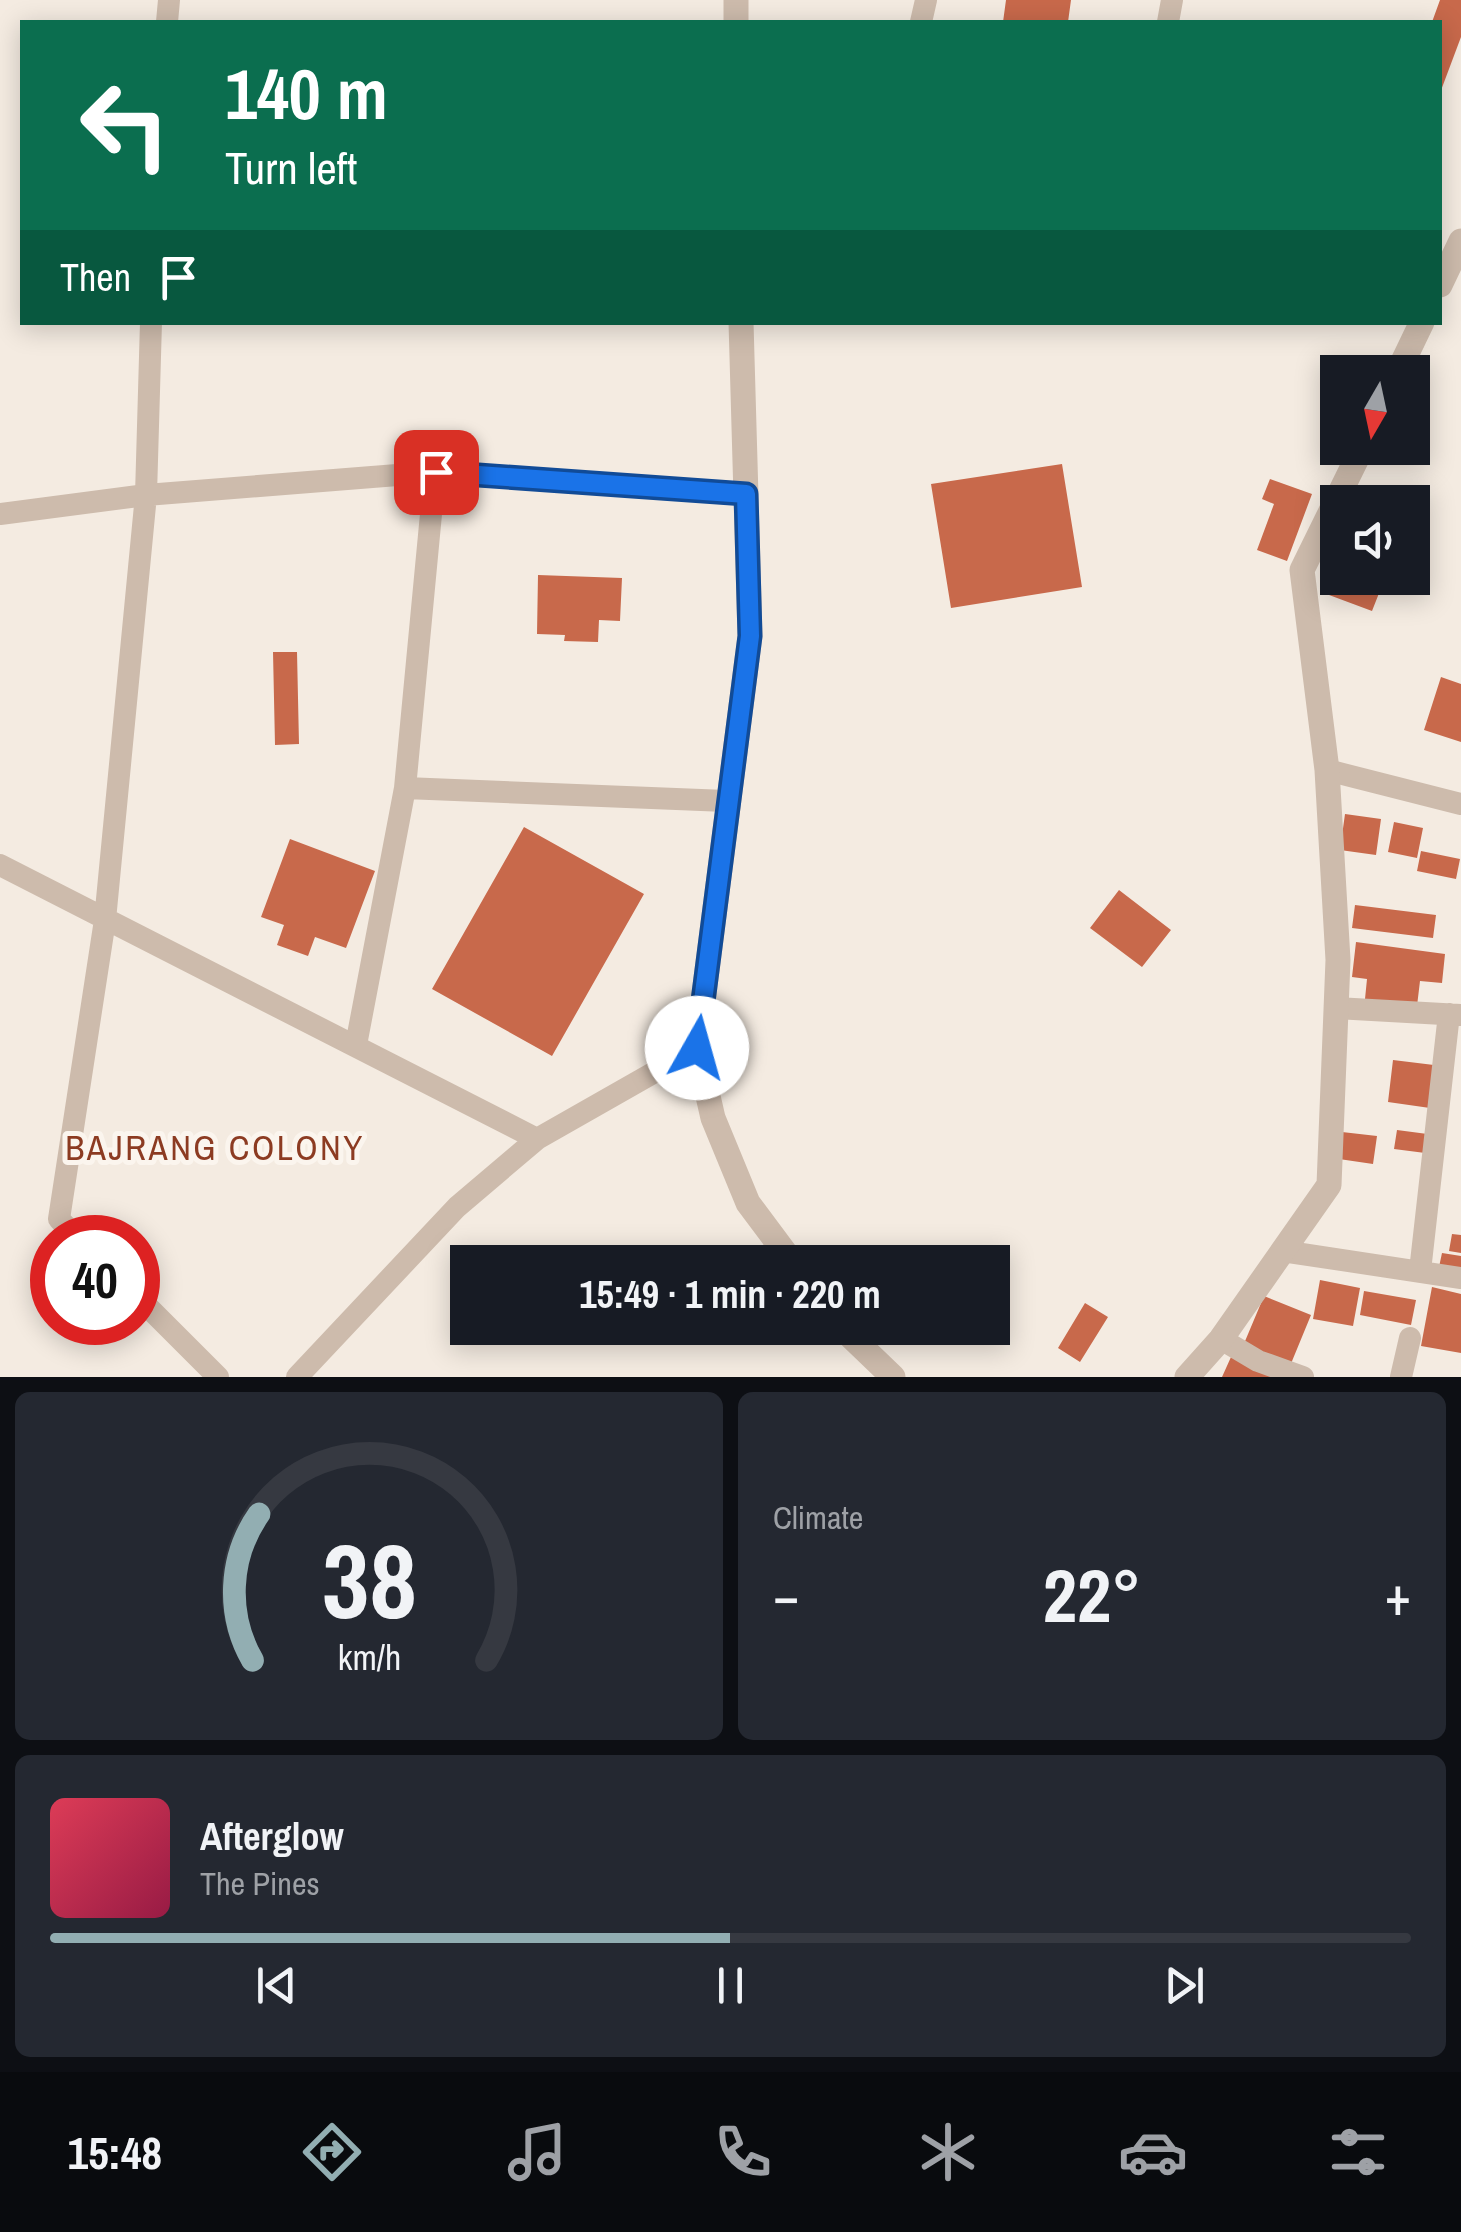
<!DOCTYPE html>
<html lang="en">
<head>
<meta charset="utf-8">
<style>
	:root { --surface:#171b24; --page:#242831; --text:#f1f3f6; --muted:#9ea1a6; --line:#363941; --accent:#92aeb2 }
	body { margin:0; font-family:"Archivo Narrow",sans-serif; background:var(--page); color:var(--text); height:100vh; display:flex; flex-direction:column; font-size:38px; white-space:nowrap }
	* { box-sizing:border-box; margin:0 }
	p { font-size:32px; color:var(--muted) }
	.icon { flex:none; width:55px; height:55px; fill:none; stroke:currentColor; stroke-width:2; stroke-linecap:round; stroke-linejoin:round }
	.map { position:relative; height:1377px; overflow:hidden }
	.side { display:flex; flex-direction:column; gap:15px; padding:15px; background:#0d0f14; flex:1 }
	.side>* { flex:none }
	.top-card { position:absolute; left:20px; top:20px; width:1422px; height:305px; border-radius:0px; box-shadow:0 5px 25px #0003; background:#0b6e4f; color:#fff; overflow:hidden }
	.needle { width:65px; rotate:189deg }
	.tools { position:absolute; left:1320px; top:355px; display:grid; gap:20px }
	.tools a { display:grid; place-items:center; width:110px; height:110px; border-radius:0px; background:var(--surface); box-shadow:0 5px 25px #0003; font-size:50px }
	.speed { position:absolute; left:30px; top:1215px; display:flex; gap:20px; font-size:50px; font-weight:700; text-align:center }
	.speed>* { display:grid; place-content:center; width:130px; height:130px; border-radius:50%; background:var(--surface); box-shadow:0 5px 25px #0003; line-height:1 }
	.speed .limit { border:15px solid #d22; background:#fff; color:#111 }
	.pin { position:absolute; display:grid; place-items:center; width:85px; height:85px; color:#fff; margin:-42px; border-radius:20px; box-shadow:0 5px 15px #0006 }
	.me { position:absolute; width:110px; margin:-55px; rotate:7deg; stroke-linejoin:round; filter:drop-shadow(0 0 8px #0008) }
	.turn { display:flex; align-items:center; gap:35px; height:210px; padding:0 40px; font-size:45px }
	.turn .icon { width:130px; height:130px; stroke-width:2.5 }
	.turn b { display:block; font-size:70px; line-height:85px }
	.then { display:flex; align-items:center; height:95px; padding:0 40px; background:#0003; gap:20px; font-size:38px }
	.big { font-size:75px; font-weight:700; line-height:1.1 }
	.side .widget { flex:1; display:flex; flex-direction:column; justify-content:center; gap:15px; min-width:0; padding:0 35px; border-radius:15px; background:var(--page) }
	.side .dial { align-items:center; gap:0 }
	.dial svg { height:260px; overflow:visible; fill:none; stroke:var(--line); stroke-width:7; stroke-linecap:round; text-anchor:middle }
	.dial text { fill:var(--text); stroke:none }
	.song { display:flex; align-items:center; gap:30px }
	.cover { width:120px; height:120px; border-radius:15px; background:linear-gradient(135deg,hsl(350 70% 55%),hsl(340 70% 35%)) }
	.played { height:10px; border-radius:5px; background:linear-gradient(90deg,var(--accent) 50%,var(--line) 50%) }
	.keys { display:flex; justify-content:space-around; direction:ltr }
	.heat { display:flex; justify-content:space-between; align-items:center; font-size:55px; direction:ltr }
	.side .tiles { flex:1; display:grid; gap:15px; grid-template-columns:1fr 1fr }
	.widget:last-child { grid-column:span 2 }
	.trip { position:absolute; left:450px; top:1245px; width:560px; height:100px; border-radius:0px; background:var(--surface); box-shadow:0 5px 25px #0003; font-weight:700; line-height:100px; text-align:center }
	.dock { display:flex; height:160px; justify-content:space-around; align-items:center; background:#090b0e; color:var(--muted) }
	.dock .icon { width:70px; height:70px }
	.dock .selected { color:var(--accent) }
	.dock b { font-size:45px; color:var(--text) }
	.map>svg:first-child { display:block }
	.building { fill:#c8694b }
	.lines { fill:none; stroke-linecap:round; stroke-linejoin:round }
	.minor { stroke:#cdbbac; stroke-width:22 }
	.tertiary { stroke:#cdbbac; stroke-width:25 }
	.route-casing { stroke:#114b97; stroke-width:25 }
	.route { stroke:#1a73e8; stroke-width:18 }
	.labels { text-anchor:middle; stroke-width:10; stroke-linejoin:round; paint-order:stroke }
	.neighbourhood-label { font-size:35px; letter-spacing:2.5px; fill:#8c3b22; stroke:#fbf5ee }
</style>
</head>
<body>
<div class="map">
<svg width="1461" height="1377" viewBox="0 0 1461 1377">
	<rect width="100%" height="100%" fill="#f4ebe1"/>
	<path class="building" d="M1006,0H1071L1068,22H1003Z
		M1440,0H1461V37L1440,93V22H1432Z
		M1062,464L1082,587L951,608L931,484Z
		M1270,479L1312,494L1287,561L1257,550L1274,504L1262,499Z
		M1335,554L1338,578H1385L1372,611L1321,592Z
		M538,575L622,578L620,621L599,620L598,642L564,641L565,635L537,634Z
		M273,652H297L299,744L275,745Z
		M1441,677L1461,684V742L1424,730Z
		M1345,814L1381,819L1376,855L1340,850Z
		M1394,822L1423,828L1417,858L1388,852Z
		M524,827L644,894L552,1056L432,989Z
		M290,839L375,871L346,948L315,937L308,956L277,945L284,925L261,917Z
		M1421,851L1460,859L1456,879L1417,871Z
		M1119,890L1171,930L1142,967L1090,928Z
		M1355,905L1436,915L1433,938L1352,928Z
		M1356,942L1445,954L1442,983L1420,981L1417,1006L1365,999L1367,979L1352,977Z
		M1393,1060L1442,1066L1437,1109L1388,1102Z
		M1397,1130L1435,1135L1433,1154L1394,1149Z
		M1342,1132L1377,1136L1373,1164L1339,1159Z
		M1452,1234L1461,1235V1253L1449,1251Z
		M1442,1253L1461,1256V1270L1439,1267Z
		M1320,1280L1360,1288L1353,1326L1313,1319Z
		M1432,1287L1461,1294V1353L1421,1346Z
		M1364,1291L1416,1300L1411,1325L1360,1315Z
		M1264,1296L1311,1315L1290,1366L1243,1346Z
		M1085,1303L1108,1317L1080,1362L1058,1348Z
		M1231,1357L1275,1377H1222Z"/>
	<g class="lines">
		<path class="minor" d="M167,22L169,0
			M921,22L926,0
			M1168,22L1172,0
			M151,322L146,495L435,472L746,494
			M0,514L146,495L105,920L59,1219L77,1238
			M1327,770L1461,804
			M405,788L726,801
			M0,865L537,1139
			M1336,1008L1461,1015
			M356,1045L405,788L435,472
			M1282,1251L1461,1278
			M1420,1271L1449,1014
			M138,1297L218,1377
			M1221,1339L1258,1361L1303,1377
			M297,1377L457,1207L537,1139L697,1048
			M1401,1377L1410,1338"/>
		<path class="tertiary" d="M736,0V22
			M1440,285L1461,241
			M741,322L750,636L697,1048L713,1118L748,1203L792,1262
			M1398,372L1422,322
			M842,1328L893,1377
			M1187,1377L1221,1339L1329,1185L1338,960L1327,770L1302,570L1362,448"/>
	</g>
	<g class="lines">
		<defs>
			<path id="route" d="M436,472L746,494L750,636L697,1048"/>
		</defs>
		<use href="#route" class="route-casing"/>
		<use href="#route" class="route"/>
	</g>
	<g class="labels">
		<g class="neighbourhood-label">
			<text x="215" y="1160">BAJRANG COLONY</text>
		</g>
	</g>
</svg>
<div class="tools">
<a><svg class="needle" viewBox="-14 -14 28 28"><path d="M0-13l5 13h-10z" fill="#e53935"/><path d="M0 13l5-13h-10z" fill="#9ea1a6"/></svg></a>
<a><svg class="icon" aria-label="sound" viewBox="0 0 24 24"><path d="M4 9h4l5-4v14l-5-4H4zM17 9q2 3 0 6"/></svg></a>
</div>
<div class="speed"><div class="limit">40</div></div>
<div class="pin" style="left:436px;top:472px;background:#d93025"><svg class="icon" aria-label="arrive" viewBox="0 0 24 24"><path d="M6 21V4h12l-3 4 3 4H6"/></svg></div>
<svg class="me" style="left:697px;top:1048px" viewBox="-20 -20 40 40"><circle r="19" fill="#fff"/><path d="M0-13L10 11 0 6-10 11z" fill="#1a73e8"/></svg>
<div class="trip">15:49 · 1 min · 220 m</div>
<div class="top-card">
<div class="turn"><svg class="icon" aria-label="left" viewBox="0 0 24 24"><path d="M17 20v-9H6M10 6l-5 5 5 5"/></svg><div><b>140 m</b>Turn left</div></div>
<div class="then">Then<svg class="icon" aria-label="arrive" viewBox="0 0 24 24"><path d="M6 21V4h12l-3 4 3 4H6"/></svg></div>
</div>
</div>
<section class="side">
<div class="tiles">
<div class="widget dial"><svg viewBox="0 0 100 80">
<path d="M14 69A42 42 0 1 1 86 69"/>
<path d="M14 69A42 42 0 0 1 16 24" stroke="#92aeb2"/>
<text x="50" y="56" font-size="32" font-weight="700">38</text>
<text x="50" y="72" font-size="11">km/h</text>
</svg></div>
<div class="widget"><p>Climate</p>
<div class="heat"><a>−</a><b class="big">22°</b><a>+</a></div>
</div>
<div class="widget">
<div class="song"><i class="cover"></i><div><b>Afterglow</b><p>The Pines</p></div></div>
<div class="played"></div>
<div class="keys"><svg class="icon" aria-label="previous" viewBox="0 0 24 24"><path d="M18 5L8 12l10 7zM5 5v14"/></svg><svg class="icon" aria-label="pause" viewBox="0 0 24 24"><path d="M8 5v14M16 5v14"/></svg><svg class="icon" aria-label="next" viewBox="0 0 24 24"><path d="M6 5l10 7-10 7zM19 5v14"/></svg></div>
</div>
</div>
</section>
<nav class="dock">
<b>15:48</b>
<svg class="icon selected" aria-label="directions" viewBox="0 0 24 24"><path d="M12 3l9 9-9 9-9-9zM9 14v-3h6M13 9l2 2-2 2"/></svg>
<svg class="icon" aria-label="music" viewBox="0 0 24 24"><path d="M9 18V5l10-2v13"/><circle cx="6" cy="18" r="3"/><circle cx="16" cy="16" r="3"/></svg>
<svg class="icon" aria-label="phone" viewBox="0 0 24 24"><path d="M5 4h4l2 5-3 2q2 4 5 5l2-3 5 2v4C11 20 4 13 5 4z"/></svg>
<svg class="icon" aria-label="climate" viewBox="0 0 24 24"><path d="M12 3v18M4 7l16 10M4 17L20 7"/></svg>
<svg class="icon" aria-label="car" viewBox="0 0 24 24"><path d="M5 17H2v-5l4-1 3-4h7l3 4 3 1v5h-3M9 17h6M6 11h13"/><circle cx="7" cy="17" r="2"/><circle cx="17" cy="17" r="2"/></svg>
<svg class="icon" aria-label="filters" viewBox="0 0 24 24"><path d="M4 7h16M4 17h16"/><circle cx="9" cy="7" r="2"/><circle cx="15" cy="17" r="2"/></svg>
</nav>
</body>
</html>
